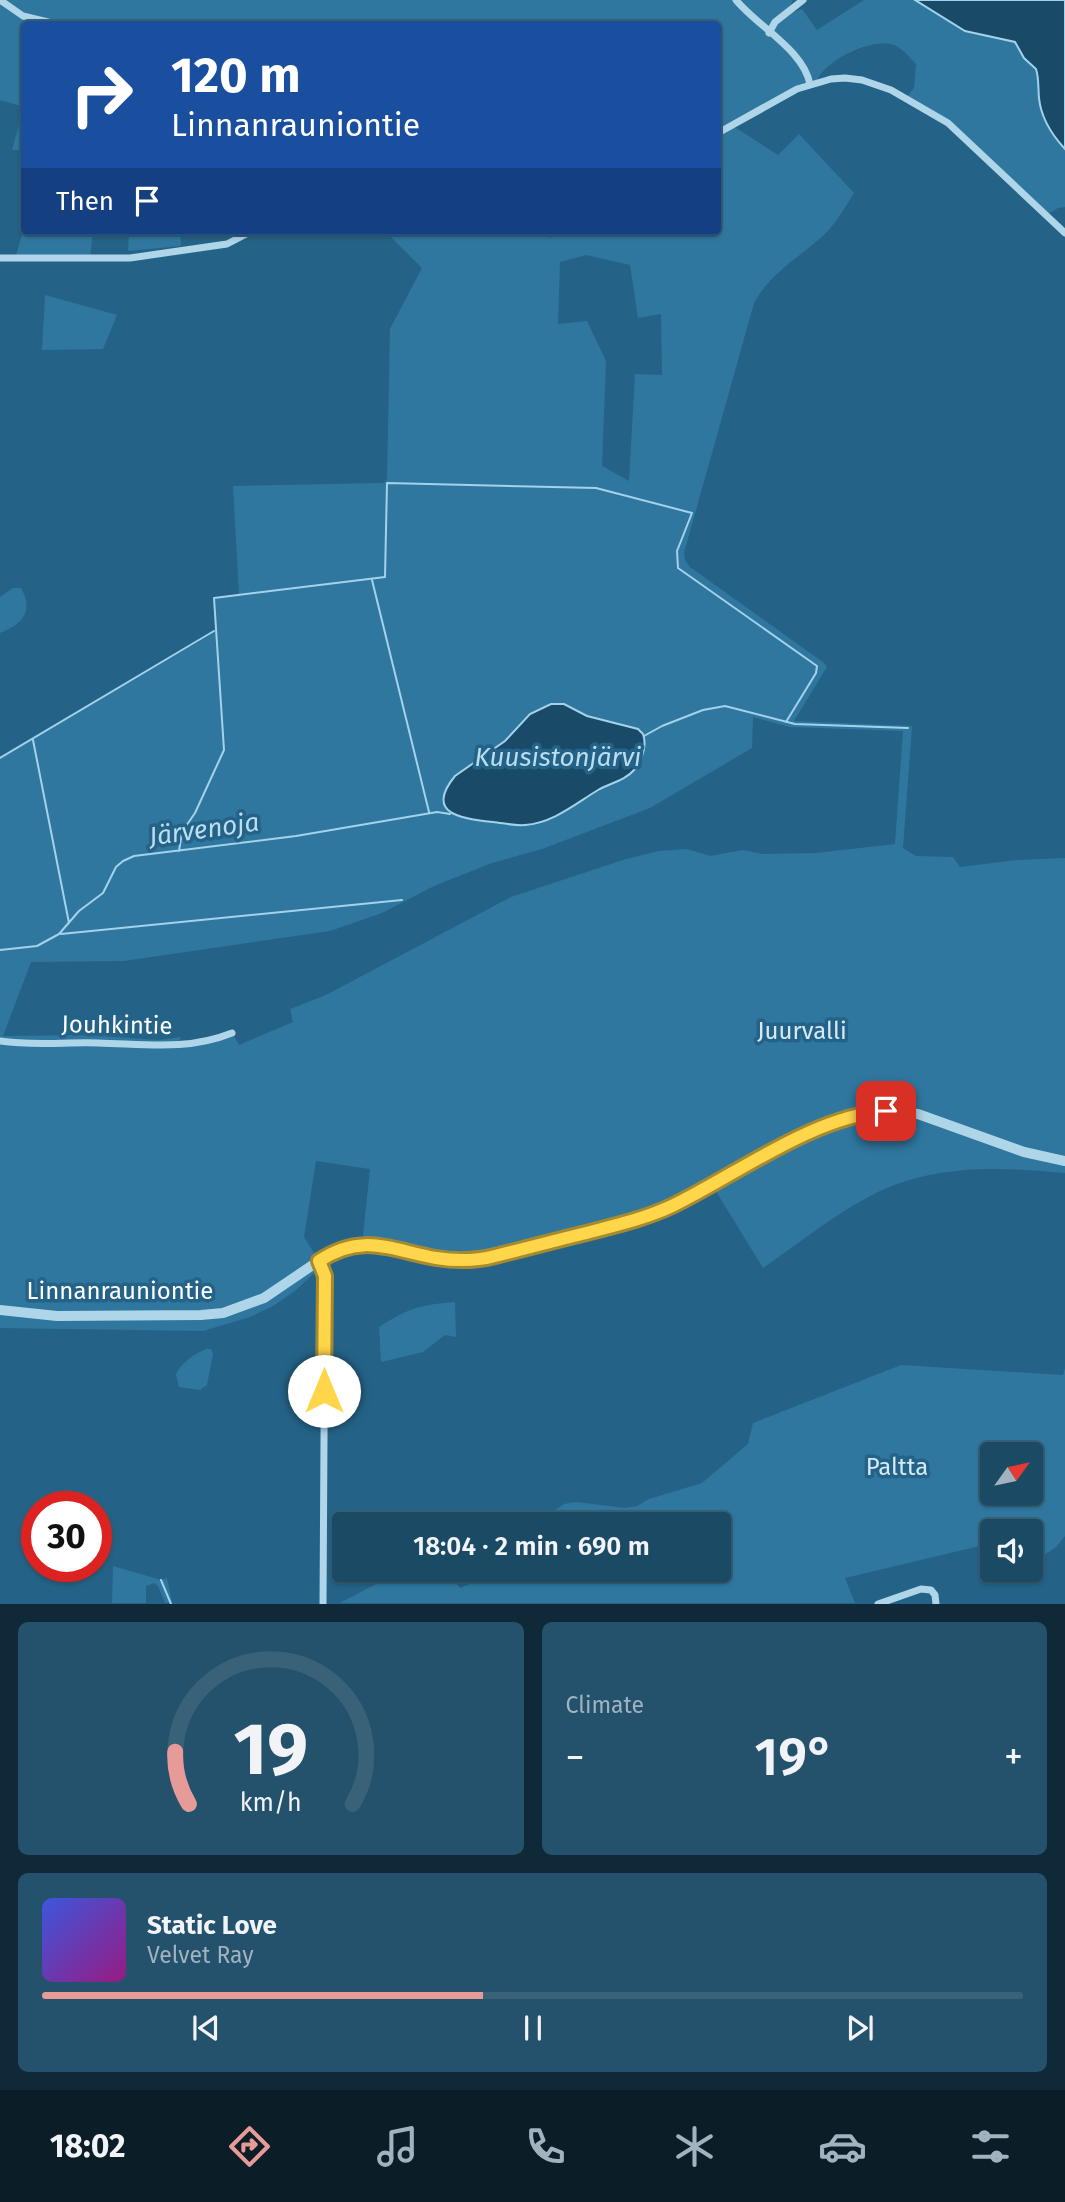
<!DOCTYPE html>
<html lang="en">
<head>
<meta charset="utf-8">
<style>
	:root { --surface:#1b4a65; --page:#24516b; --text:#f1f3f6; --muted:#a0b3bf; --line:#396279; --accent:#e69b98 }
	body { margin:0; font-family:"Fira Sans",sans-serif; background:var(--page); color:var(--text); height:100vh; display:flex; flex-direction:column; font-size:26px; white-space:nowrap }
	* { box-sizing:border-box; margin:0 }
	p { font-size:23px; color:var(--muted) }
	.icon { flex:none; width:38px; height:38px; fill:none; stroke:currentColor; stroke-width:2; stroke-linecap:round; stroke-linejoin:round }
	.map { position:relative; height:1604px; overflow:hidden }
	.drawer { display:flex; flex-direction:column; gap:18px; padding:18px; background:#0f2938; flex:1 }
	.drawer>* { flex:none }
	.top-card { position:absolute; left:21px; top:21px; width:700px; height:214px; border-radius:7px; box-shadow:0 2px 5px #0004,0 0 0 2px var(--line); background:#1a4fa0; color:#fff; overflow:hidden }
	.needle { width:46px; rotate:57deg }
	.controls { position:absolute; left:980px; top:1442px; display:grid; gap:14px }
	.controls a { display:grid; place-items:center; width:63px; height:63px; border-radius:7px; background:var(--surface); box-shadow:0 2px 5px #0004,0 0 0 2px var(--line); font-size:35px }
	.speed { position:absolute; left:21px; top:1491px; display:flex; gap:14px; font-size:35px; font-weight:700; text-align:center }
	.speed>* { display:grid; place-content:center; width:91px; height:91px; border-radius:50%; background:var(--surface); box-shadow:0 2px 5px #0004,0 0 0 2px var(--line); line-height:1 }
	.speed .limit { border:10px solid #d22; background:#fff; color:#111 }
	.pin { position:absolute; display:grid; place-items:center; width:60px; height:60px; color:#fff; margin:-30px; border-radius:14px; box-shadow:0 4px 10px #0006 }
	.me { position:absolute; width:77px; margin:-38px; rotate:0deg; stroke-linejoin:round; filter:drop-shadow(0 0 5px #0008) }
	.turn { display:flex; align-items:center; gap:24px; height:147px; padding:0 35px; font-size:32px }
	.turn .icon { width:91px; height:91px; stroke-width:2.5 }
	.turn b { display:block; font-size:49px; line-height:60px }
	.then { display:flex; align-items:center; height:66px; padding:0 35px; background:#0003; gap:14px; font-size:26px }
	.big { font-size:52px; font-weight:600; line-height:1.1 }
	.drawer .card { flex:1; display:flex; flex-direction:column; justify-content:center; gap:10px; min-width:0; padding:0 24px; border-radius:10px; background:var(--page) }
	.drawer .dial { align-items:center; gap:0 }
	.dial svg { height:182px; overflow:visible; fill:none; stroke:var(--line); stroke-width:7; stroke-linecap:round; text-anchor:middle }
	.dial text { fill:var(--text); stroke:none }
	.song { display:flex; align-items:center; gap:21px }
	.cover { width:84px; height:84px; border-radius:10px; background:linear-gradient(135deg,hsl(230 70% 55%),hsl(310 70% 35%)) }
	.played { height:7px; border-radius:4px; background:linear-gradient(90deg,var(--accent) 45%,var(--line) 45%) }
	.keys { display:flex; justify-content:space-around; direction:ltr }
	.heat { display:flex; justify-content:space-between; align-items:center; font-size:38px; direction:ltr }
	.drawer .tiles { flex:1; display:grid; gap:18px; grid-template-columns:1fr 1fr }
	.card:last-child { grid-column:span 2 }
	.trip { position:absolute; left:332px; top:1512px; width:399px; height:70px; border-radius:7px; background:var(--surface); box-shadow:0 2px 5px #0004,0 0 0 2px var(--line); font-weight:600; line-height:70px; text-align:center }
	.dock { display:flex; height:112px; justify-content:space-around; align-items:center; background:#0b1e28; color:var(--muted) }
	.dock .icon { width:49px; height:49px }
	.dock .current { color:var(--accent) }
	.dock b { font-size:32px; color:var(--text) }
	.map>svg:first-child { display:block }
	.green { fill:#2f779f; fill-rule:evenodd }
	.water { fill:#194a67; stroke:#a4d2ea; stroke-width:2 }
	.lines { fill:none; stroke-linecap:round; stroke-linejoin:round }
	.stream { stroke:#a4d2ea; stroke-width:2 }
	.minor { stroke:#afd5e9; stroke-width:7 }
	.tertiary { stroke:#afd5e9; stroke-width:10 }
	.route-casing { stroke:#a68a30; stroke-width:18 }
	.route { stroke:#ffd54a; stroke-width:12 }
	.labels { text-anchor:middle; stroke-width:7; stroke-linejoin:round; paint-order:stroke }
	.street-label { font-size:24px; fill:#fff; stroke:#246387 }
	.park-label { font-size:24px; fill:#d4eaf7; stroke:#246387 }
	.water-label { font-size:26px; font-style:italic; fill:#bbdef0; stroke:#246387 }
</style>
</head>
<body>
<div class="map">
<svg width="1065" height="1604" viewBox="0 0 1065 1604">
	<rect width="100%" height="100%" fill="#246387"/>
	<path class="green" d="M0,0H793L785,15L802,9L817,30L864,0H947L1015,42L1024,58L1065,101V207L1058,208L1046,215L958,132L906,98L914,88L916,64C909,57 900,45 890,44C867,40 823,61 816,83L733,126L778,155L799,134L854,193C845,207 837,222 825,234C800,257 771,272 754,303L684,553L685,560L690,567L824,663L827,667L794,721L912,726L903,848L916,856L953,857L960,867L1017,860L1065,858V1173C1003,1167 938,1164 880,1191C838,1211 801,1242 763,1268L712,1185L611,1226L456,1261V1268L430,1265L434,1258L362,1245L370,1169L316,1161L304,1237L319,1261L355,1246L354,1252L333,1261L325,1276L322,1266L295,1291L273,1306L250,1317L203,1331L0,1328V758L210,635L215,630L214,598L239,594L233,486L383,483L387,480L390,329L422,268L385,231H544L549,238L565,233L563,231H718V24H24V150H12L24,107L0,100ZM586,255L630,265L638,318L661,314L662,375L635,374L629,481L602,466L606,361L587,321L558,324L560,262ZM753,717L790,727L903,731L895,844L816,853L762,854L743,850L710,856L687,849L659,851L626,859L511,897L326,995L290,1009L293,1022L239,1045L232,1033L177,1045L181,1037L159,1040L88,1035L3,1036L31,962L124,961L330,931L382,913L434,886L492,863L542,849L650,808L752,748Z
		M24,229V231H93L90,258H15Z
		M129,231H180L181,246L128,251Z
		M45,295L117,315L103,349L42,350Z
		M13,588H21C34,611 23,624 0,633V597Z
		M455,1302L456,1337L445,1335L423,1352L381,1362L379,1327C409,1308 419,1305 455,1302Z
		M206,1349H211L213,1354L207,1385L200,1390L179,1387L176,1374C183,1361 193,1355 206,1349Z
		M901,1365L1063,1375L1065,1368V1536L1056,1547L1031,1564V1531H992V1543L845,1578L855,1603H340L382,1581L388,1570H455L456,1583L460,1588L492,1575L495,1570H719V1524H536L564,1504L576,1502L625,1508L637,1506L649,1499L702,1483L748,1444L753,1423ZM992,1454H1031V1493H992Z
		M113,1566L161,1580L167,1578L172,1603H165L158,1586L154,1583L146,1586V1603H112Z"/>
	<path class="water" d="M915,0H1065V149C1052,135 1041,118 1039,98C1038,88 1039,78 1036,69L1024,58L1015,42L965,31Z
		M551,704H564L587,716L638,729L643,734C647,746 642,759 635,769C625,781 610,783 598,790C575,804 553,823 525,825C514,826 503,823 493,822C462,819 424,814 455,776L505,741L530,714Z"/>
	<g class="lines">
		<path class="stream" d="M372,580L429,812
			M644,736L662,726L703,710L725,706L795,724L908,728
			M33,740L69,923
			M0,758L214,631
			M179,851L182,832L195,813L224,750L214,598L385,577L387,483L596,488L692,513L677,551L678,568L817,666L816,673L786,722
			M61,934L402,900
			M0,950L37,946L59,934L79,911L103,893L116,867L123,861L134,856L296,836L437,812L450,814
			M161,1580L171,1604"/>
		<path class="minor" d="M0,0L23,16L56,24
			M736,0C757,26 805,51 810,85
			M769,33L775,22L803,0
			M718,133L797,89L831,79L845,78L862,80L891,90L948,123L1065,233
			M0,258H130L227,244L252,231
			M0,1041C32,1046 65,1042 98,1043C145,1044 187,1051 232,1033
			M319,1261L325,1276L323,1604
			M878,1604L921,1589L931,1590L935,1595L936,1604"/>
		<path class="tertiary" d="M0,1310L57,1316L201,1315L223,1313L264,1298L326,1256L347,1247L369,1244L386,1245L435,1258L473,1259L491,1257L611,1226L673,1206L822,1126C854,1113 884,1109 918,1114L1024,1152L1065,1161"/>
	</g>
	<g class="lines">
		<defs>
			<path id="route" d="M324,1391L325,1276L319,1261C362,1232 391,1250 436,1258C455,1261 476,1261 495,1256C524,1249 553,1241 582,1234C613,1226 645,1219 674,1205C739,1173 814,1116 886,1111"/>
		</defs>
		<use href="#route" class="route-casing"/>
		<use href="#route" class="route"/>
	</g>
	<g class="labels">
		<g class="street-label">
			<text transform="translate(117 1025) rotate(1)" y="8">Jouhkintie</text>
			<text x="120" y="1299">Linnanrauniontie</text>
		</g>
		<g class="park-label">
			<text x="802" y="1039">Juurvalli</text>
			<text x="897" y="1475">Paltta</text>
		</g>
		<g class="water-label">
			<text x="558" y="766">Kuusistonjärvi</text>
			<text transform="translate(204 829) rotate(-8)" y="9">Järvenoja</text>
		</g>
	</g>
</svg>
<div class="controls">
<a><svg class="needle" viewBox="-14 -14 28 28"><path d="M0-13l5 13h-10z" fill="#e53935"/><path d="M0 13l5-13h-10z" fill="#a0b3bf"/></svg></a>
<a><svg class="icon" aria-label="sound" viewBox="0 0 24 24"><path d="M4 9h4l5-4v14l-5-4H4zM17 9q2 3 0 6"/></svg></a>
</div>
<div class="speed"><div class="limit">30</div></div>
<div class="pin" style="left:886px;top:1111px;background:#d93025"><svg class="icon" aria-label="arrive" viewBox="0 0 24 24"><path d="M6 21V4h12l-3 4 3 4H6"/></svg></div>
<svg class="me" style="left:324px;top:1391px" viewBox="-20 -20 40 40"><circle r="19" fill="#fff"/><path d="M0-13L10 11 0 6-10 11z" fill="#ffd54a"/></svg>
<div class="trip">18:04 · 2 min · 690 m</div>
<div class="top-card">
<div class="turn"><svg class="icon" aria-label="right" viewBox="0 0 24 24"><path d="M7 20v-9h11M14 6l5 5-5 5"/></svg><div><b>120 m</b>Linnanrauniontie</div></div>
<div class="then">Then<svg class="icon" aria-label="arrive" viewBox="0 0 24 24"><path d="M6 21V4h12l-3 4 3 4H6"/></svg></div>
</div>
</div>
<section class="drawer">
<div class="tiles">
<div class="card dial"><svg viewBox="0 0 100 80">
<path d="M14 69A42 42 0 1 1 86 69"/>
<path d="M14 69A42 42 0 0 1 8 46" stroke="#e69b98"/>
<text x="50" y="56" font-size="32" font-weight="700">19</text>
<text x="50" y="72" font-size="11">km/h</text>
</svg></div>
<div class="card"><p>Climate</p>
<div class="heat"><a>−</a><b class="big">19°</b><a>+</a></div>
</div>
<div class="card">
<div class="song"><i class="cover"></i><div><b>Static Love</b><p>Velvet Ray</p></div></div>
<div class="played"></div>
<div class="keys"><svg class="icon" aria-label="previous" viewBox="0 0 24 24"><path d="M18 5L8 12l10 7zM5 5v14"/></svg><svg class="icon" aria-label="pause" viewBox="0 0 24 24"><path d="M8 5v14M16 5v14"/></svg><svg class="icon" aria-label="next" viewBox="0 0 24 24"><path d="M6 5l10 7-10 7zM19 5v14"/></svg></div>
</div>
</div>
</section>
<nav class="dock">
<b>18:02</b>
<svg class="icon current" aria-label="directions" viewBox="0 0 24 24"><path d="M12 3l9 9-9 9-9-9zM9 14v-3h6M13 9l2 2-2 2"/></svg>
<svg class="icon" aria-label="music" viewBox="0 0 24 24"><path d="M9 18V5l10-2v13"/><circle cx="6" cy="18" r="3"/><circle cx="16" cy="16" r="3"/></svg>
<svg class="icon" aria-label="phone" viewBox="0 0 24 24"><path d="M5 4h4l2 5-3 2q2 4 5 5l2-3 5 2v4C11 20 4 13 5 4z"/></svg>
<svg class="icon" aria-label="climate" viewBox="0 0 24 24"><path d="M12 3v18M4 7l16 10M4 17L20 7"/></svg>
<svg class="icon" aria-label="car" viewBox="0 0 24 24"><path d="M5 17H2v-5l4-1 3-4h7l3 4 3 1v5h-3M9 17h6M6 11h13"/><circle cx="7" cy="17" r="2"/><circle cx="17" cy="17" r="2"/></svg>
<svg class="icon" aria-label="filters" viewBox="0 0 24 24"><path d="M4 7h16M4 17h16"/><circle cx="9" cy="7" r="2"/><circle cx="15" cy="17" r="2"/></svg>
</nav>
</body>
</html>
